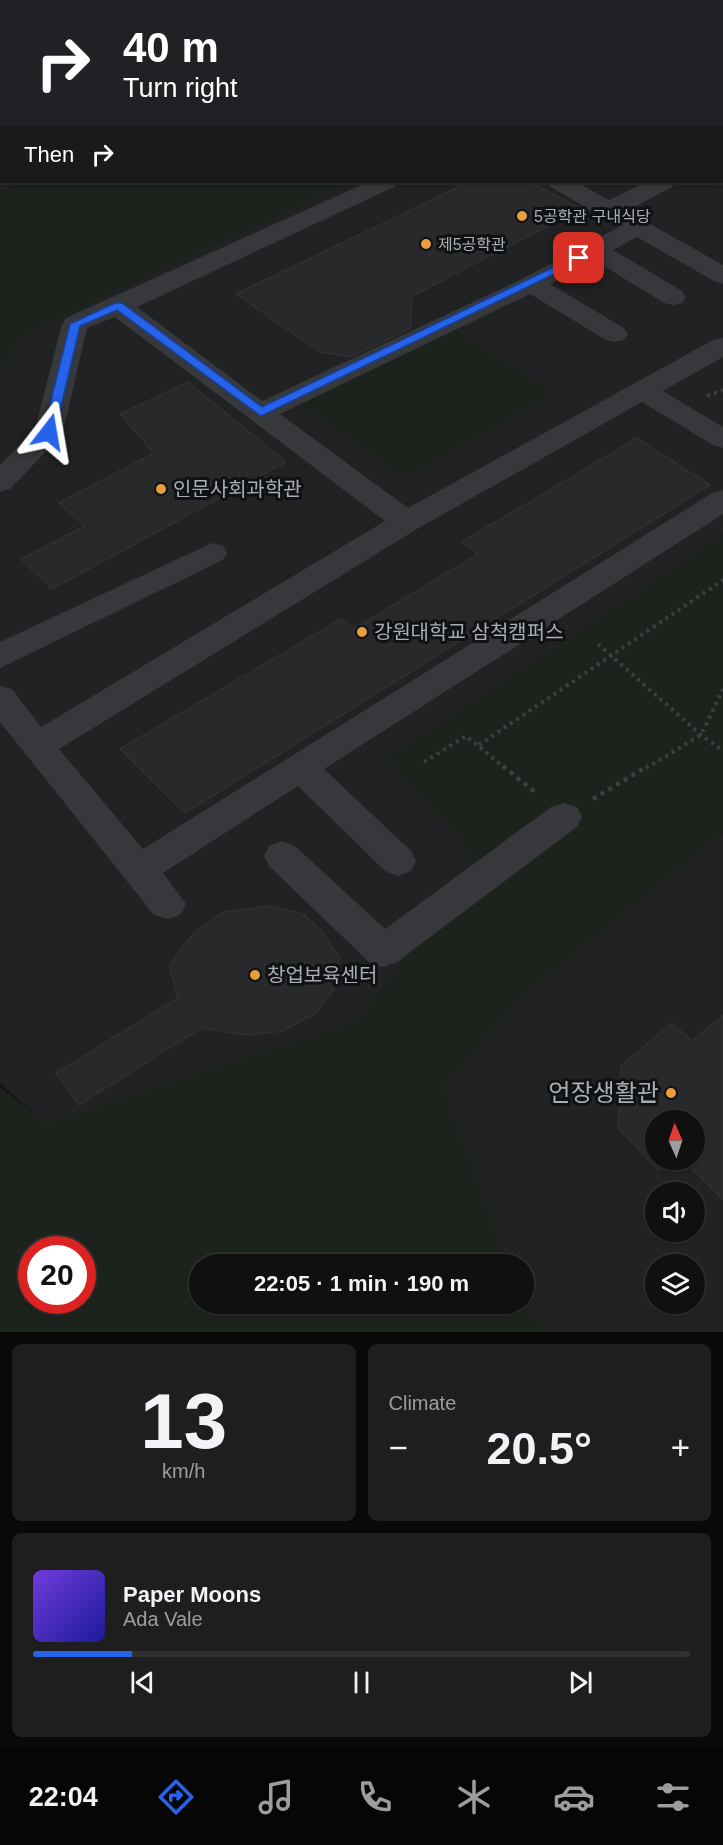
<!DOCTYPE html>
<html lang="en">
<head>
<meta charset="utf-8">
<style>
	:root { --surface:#101011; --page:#1e1e1f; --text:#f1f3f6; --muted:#9c9d9f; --line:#303031; --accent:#2563eb }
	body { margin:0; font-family:Arial,"Noto Sans KR",sans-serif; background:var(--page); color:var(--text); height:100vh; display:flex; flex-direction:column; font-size:22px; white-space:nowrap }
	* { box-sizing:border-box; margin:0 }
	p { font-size:20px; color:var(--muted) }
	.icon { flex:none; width:33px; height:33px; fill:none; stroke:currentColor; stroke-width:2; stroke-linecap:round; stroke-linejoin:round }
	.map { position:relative; height:1332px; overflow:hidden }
	.panel { display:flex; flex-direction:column; gap:12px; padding:12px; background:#090909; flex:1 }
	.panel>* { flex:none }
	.banner { position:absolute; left:0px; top:0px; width:723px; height:183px; box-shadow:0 2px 4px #0004,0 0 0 2px var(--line); background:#202124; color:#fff; overflow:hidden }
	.needle { width:39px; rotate:357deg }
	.fabs { position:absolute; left:645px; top:1110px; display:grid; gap:12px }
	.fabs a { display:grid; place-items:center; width:60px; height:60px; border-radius:50%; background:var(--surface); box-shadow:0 2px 4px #0004,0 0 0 2px var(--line); font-size:30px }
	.speed { position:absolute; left:18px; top:1236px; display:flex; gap:12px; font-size:30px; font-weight:700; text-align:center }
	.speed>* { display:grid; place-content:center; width:78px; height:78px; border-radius:50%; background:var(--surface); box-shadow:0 2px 4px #0004,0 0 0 2px var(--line); line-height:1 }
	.speed .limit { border:9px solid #d22; background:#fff; color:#111 }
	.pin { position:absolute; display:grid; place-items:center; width:51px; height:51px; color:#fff; margin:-26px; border-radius:12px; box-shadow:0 3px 9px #0006 }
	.me { position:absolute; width:66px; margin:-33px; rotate:14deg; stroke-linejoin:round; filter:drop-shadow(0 0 4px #0008) }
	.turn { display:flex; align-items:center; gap:21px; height:126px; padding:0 24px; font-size:27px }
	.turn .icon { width:78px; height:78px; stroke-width:2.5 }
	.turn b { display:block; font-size:42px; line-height:51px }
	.then { display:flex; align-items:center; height:57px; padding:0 24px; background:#0003; gap:12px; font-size:22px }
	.big { font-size:45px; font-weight:700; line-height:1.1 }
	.panel .tile { flex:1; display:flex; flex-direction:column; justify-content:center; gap:9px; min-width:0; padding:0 21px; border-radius:9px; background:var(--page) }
	.panel .dial { align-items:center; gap:0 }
	.dial b { font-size:78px; line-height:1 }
	.song { display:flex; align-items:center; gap:18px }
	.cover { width:72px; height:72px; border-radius:9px; background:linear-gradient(135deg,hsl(260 70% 55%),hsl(240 70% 35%)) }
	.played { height:6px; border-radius:3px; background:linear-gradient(90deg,var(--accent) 15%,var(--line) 15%) }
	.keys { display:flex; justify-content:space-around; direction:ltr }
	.heat { display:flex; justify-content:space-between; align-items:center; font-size:33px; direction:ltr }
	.panel .tiles { flex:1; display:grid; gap:12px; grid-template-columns:1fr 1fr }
	.tile:last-child { grid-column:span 2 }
	.trip { position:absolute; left:189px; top:1254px; width:345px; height:60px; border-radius:30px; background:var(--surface); box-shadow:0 2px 4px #0004,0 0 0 2px var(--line); font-weight:700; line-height:60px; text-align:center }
	.tabs { display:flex; height:96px; justify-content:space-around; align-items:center; background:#060607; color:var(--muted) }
	.tabs .icon { width:42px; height:42px }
	.tabs .selected { color:var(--accent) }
	.tabs b { font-size:27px; color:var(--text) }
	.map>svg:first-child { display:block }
	.built { fill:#212224; fill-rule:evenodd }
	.green { fill:#1c221c; fill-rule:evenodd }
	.building { fill:#28292b; stroke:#303033; stroke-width:1.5 }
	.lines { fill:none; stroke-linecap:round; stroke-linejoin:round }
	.path-far2 { stroke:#3d3f43; stroke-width:3; stroke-dasharray:2 3; stroke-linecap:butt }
	.path-far1 { stroke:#3d3f43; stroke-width:4; stroke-dasharray:3 4.5; stroke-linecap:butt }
	.path { stroke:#3d3f43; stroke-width:4.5; stroke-dasharray:4 5; stroke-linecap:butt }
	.minor { fill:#37383c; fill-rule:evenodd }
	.route { fill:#2563eb; stroke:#184099; stroke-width:1.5 }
	.poi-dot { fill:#e89e3c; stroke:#101112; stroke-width:2 }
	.labels { text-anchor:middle; stroke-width:6; stroke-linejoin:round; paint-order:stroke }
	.far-poi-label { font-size:16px; fill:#a8aeb7; stroke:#101112; text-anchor:start }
	.poi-label { font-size:20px; fill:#a8aeb7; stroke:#101112; text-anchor:start }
	.near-poi-label { font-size:24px; fill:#a8aeb7; stroke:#101112; text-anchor:end }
</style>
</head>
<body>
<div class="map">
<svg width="723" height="1332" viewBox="0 0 723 1332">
	<rect width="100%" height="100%" fill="#151617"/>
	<path class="built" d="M0,0H723V1332H277L245,1304H524V1264H201L0,1083ZM2,2H722V182H2ZM656,1120H694V1160H656ZM656,1192H694V1232H656ZM656,1264H694V1304H656Z"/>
	<path class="green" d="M27,182H349L19,336L0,379V191Z
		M439,319L554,393L405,478L290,396Z
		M723,535V832L510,1006L443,1089L508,1264H200V1304H523L551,1332H0V1087L47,1124L360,1020L475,856L388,758ZM32,1250H82V1300H32Z"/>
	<path class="building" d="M469,182H530L581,209L412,296L410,329L350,357L320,352L236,294Z
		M188,382L286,462L52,589L21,559L85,526L59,503L154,453L120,414Z
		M637,438L710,485L185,813L120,749L341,619L354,629L478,554L462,542Z
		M269,906L303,914L321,931L339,957L338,983L316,1013L282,1031L249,1035L201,1028L79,1105L56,1073L178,998L169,966L195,931L224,912Z
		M723,1015V1200L683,1160H694V1120H656V1160H673L659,1171L618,1128L621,1066L672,1023L692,1041Z"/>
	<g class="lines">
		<path class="path-far2" d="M227,0L230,2"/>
		<path class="path-far1" d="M707,396L723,390
			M598,644L701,735L723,751
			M479,745L723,580
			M424,762L466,736L505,768
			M646,768L701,735L723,689"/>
		<path class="path" d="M503,766L536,793
			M593,799L648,766"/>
		<path class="minor" d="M164,0H187L163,2Z
			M651,0H671L650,2Z
			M0,58H2L0,72Z
			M368,182H398L394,187L137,307L262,401L522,279L619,227L551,187L547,182H576L609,200L646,182H676L672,187L627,211L723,265V284L714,281L637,237L613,250L682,291L686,297L682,303L673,305L664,303L594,260L550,284L624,328L628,334L624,340L615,342L606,340L530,294L280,414L408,508L713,340L723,338V357L663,391L723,427V448L713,445L642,402L417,529L59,749L143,849L712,493L723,490V514L324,769L411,851L416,861L411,871L398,876L385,871L298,786L163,873L186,904L180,915L167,919L154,915L0,722V686L12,689L41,727L385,521L115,317L87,328L63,432L59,438L10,489L0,492V465L35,429L62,324L66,318Z
			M212,543L223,546L227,553L223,560L0,668V642Z
			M564,803L577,807L582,817L577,827L397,962L383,967L369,962L269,866L264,856L269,846L282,841L295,846L385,929L551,807Z"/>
	</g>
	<path class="route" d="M579,255L584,258L583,260L261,416L117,310L80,326L55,432L49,435L43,432L70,324L115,303H122L262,407Z"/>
	<g class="poi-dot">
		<circle cx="522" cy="216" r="6"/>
		<circle cx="426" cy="244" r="6"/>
		<circle cx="161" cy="489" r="6"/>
		<circle cx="362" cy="632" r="6"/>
		<circle cx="255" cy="975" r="6"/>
		<circle cx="671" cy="1093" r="6"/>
	</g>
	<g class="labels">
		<g class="far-poi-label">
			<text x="534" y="222">5공학관 구내식당</text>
			<text x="438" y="250">제5공학관</text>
		</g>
		<g class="poi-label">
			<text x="173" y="496">인문사회과학관</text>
			<text x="374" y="639">강원대학교 삼척캠퍼스</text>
			<text x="267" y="982">창업보육센터</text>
		</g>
		<g class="near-poi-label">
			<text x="659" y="1101">언장생활관</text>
		</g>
	</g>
</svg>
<div class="fabs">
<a><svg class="needle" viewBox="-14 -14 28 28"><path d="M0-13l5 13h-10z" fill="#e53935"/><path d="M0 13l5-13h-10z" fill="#9c9d9f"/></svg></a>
<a><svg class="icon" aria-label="sound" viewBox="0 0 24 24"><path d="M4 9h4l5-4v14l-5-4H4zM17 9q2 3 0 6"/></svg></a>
<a><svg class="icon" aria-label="layers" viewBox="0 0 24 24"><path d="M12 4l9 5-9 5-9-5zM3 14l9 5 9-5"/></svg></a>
</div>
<div class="speed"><div class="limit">20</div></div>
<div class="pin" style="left:579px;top:258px;background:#d93025"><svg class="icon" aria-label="arrive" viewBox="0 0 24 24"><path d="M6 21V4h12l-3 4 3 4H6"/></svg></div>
<svg class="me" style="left:49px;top:432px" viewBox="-20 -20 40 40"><path d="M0-17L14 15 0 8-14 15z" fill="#2563eb" stroke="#fff" stroke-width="4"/></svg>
<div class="trip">22:05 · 1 min · 190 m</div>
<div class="banner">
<div class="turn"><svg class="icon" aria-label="right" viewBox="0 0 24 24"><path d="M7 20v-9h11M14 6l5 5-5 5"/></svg><div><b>40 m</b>Turn right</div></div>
<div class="then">Then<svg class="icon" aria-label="right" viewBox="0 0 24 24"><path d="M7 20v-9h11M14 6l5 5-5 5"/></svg></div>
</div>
</div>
<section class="panel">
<div class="tiles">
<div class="tile dial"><b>13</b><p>km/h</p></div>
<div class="tile"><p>Climate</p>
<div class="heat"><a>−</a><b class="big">20.5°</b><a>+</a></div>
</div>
<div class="tile">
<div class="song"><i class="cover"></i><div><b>Paper Moons</b><p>Ada Vale</p></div></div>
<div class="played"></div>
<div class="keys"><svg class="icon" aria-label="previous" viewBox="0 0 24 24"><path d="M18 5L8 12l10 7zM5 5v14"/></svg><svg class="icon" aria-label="pause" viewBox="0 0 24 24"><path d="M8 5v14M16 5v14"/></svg><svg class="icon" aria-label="next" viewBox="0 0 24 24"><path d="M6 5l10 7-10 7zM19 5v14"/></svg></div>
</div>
</div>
</section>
<nav class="tabs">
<b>22:04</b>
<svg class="icon selected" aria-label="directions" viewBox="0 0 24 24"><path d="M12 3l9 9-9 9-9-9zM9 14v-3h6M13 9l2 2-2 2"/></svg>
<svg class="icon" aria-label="music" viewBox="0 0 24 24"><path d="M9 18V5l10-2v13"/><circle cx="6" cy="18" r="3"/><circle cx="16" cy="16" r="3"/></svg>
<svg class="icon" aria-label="phone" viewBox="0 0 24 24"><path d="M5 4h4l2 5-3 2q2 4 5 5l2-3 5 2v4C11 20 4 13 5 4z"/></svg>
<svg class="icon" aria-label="climate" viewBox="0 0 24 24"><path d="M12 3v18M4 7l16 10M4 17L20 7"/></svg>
<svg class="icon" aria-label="car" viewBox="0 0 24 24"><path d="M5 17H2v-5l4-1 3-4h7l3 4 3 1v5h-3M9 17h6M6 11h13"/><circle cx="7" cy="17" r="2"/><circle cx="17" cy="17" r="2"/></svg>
<svg class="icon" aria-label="filters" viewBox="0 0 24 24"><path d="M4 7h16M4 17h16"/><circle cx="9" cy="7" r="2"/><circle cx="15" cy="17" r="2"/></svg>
</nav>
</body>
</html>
